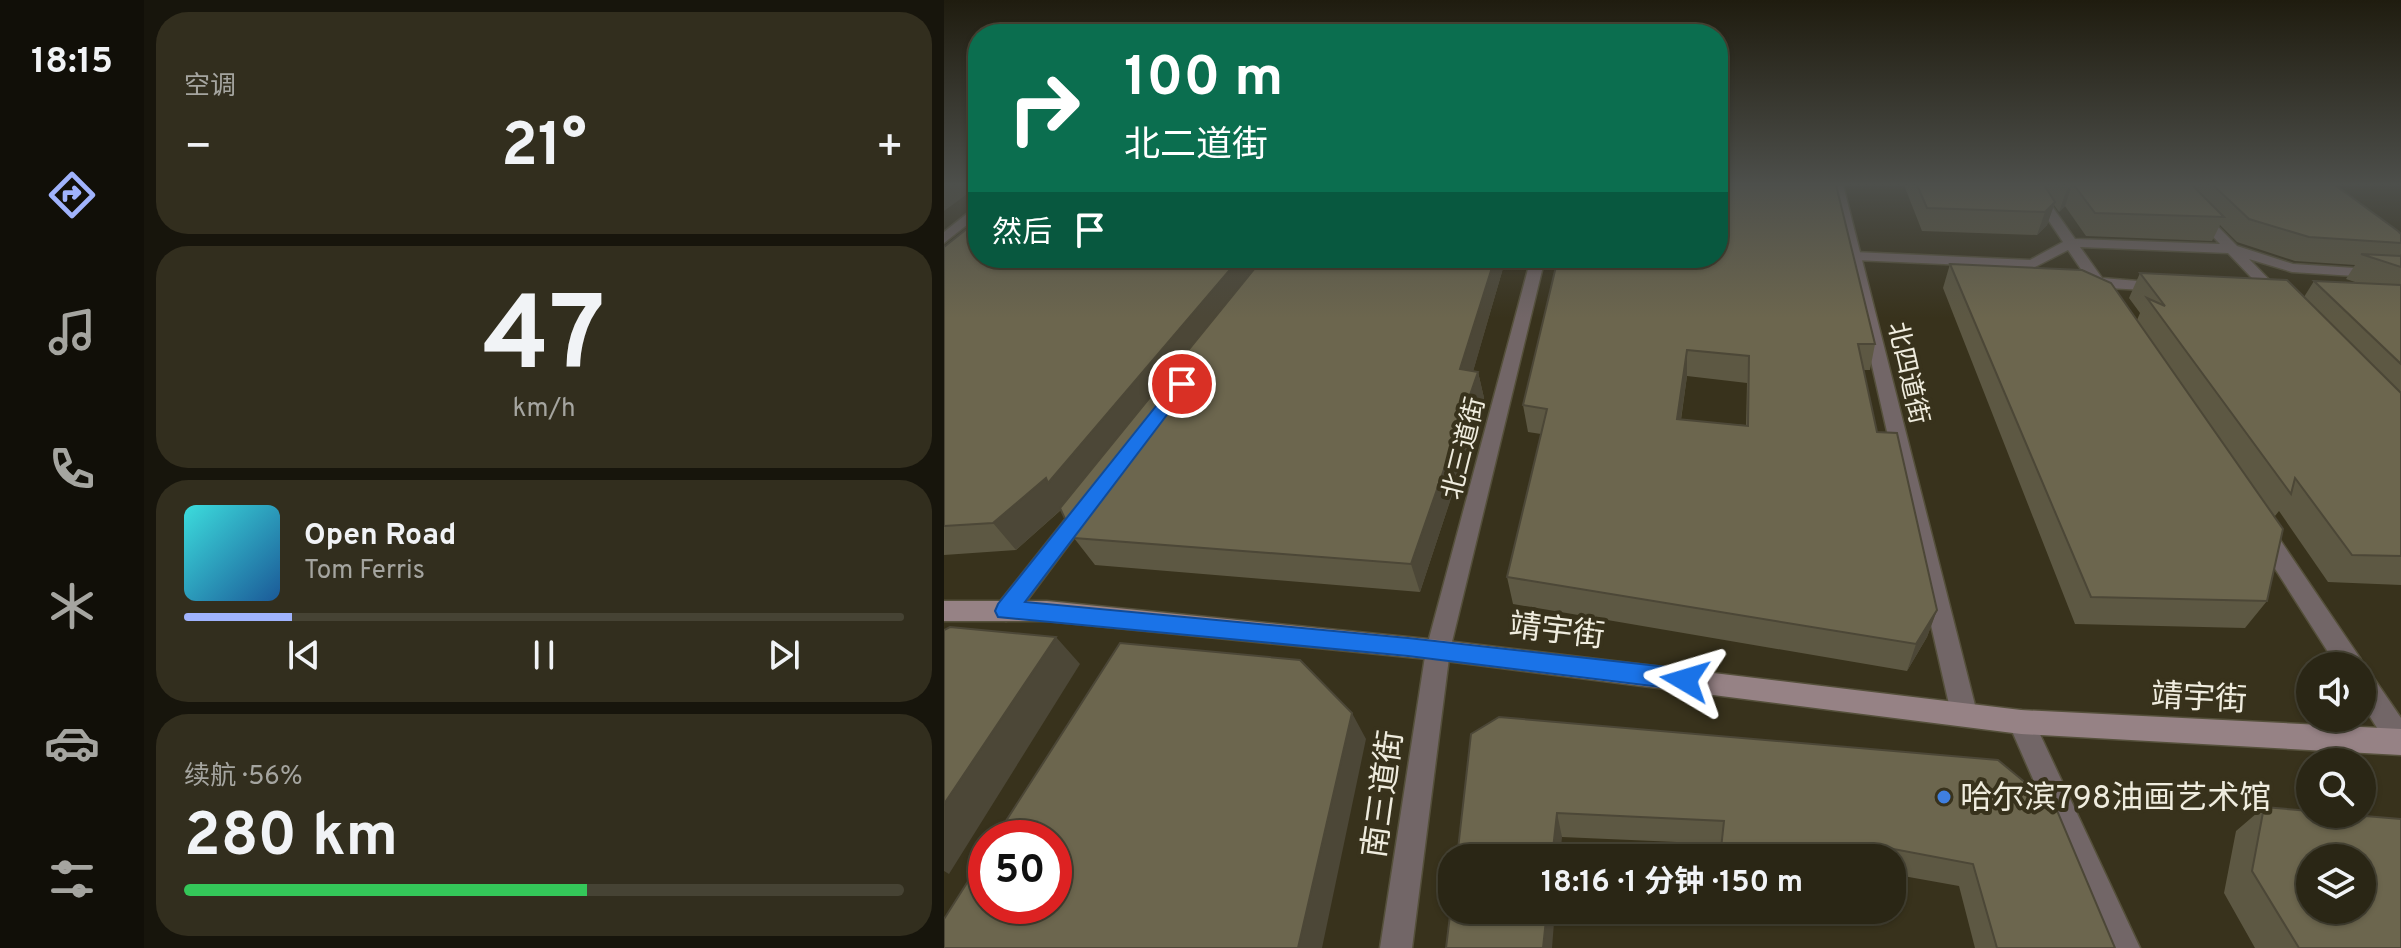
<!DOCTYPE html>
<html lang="zh">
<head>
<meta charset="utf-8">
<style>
	:root { --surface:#2a2615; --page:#322e1e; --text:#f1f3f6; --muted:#a5a5a0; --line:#464334; --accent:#a0b3fd }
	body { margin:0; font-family:Overpass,"Noto Sans SC",sans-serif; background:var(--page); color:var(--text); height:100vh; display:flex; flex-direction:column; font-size:30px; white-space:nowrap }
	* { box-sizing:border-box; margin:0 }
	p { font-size:26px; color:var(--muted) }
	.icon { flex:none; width:44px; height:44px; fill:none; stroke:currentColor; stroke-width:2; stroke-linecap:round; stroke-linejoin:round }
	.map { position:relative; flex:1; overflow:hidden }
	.drawer { display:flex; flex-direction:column; gap:12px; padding:12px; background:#17150c; width:800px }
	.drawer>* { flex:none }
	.hud { position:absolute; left:24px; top:24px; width:760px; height:244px; border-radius:32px; box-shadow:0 2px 6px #0004,0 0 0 2px var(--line); background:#0b6e4f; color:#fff; overflow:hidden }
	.fabs { position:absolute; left:1352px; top:652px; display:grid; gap:16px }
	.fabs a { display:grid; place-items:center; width:80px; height:80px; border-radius:50%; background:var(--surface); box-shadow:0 2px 6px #0004,0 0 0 2px var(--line); font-size:40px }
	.speed { position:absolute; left:24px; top:820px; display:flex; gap:16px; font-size:40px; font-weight:700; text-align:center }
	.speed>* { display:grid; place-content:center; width:104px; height:104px; border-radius:50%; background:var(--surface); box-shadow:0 2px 6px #0004,0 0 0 2px var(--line); line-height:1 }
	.speed .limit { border:12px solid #d22; background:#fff; color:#111 }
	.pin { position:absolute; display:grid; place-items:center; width:68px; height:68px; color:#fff; margin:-34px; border:4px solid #fff; border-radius:50%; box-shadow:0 2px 8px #0007 }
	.me { position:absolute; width:88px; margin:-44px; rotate:277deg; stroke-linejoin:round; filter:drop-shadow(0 0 6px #0008) }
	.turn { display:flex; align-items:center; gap:28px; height:168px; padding:0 24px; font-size:36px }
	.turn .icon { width:104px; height:104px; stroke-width:2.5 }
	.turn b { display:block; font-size:56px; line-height:68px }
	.then { display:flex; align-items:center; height:76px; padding:0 24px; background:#0003; gap:16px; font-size:30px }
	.big { font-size:60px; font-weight:700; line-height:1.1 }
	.drawer .card { flex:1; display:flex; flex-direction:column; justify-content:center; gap:12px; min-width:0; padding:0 28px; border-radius:32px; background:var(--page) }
	.drawer .dial { align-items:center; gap:0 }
	.dial b { font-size:104px; line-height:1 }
	.song { display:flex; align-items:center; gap:24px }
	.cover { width:96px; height:96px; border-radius:12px; background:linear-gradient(135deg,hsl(180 70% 55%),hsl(210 70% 35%)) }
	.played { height:8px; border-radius:4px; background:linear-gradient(90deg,var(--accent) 15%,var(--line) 15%) }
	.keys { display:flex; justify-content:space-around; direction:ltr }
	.heat { display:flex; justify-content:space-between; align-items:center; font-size:44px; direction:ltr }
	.charge { height:12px; border-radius:6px; background:linear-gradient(90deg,#34c759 56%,var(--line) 0) }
	.trip { position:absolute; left:494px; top:844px; width:468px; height:80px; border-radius:32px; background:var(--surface); box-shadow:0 2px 6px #0004,0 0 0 2px var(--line); font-weight:700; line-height:80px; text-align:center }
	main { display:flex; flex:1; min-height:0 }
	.tabs { display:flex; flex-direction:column; width:144px; justify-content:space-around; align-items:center; background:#110f08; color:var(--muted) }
	.tabs .icon { width:56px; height:56px }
	.tabs .current { color:var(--accent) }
	.tabs b { font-size:36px; color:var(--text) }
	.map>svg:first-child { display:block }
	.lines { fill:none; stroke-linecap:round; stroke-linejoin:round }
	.pedestrian-casing { stroke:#55503b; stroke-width:3 }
	.tertiary-casing { stroke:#55503b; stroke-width:3 }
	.secondary-casing { stroke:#55503b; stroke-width:3 }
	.pedestrian { fill:#726667; fill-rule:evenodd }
	.tertiary { fill:#726667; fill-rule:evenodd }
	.secondary { fill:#968285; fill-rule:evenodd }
	.wall { fill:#5d5843; fill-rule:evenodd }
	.shaded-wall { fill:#4c4737 }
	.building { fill:#6c664e; stroke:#4c4737; stroke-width:2; fill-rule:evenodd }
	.route { fill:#1a73e8; stroke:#114b97; stroke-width:2 }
	.shop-dot { fill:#3f7fe0; stroke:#38321c; stroke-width:3 }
	.labels { text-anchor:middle; stroke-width:8; stroke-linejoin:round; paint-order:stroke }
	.street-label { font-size:26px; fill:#efecde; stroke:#38321c }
	.near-street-label { font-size:32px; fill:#efecde; stroke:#38321c }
	.near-poi-label { font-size:32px; fill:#efecde; stroke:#38321c; text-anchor:start }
</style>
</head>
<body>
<main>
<nav class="tabs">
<b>18:15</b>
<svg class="icon current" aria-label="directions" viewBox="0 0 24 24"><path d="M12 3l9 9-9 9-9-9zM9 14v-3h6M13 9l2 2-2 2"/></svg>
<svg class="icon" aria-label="music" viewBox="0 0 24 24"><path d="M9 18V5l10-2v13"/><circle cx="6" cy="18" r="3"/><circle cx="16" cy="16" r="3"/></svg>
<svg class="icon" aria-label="phone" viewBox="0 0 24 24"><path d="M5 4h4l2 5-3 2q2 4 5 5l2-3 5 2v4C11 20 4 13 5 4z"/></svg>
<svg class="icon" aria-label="climate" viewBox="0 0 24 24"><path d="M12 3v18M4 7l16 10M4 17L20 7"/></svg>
<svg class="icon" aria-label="car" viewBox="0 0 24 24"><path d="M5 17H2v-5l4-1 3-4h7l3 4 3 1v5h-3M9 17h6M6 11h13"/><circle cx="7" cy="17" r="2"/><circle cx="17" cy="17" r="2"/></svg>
<svg class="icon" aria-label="filters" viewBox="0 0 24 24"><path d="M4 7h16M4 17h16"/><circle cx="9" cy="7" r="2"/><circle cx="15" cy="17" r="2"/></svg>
</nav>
<section class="drawer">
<div class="card"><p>空调</p>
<div class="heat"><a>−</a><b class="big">21°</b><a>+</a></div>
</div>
<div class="card dial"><b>47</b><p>km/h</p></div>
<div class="card">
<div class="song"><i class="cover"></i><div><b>Open Road</b><p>Tom Ferris</p></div></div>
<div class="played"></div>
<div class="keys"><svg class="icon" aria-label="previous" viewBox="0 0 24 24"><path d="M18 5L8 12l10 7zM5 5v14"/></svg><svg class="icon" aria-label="pause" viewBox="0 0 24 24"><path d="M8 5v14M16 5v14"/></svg><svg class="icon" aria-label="next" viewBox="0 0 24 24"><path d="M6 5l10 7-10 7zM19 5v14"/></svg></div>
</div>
<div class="card"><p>续航 · 56%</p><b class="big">280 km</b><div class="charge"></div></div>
</section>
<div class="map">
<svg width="1457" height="948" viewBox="0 0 1457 948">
	<rect width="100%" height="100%" fill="#38321c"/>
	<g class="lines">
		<defs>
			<path id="pedestrian" d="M1081,185H1093L1131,239L1276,244L1220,185H1233L1293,246L1349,264L1457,271V279L1348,272L1305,259L1342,297L1334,302L1329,300L1284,253L1136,247L1158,278L1218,283L1225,287L1218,291L1164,288L1169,294L1161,299L1156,297L1149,287L1141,285L1139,282L1143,278L1124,250L1089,268L910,260L903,256L910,252L1086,260L1119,242Z
				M1318,523L1326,525L1416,658L1420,666L1418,669V666H1393L1307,531L1310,525Z
				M494,640L503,643L506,650L468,948H436L482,650L485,643Z
				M1418,671L1427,674L1457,718V754L1447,750L1418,704Z"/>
			<path id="tertiary" d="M887,185H899L1033,713L1029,721L1020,725L1011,721L1007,713Z
				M34,205V216L0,243V232Z
				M587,258H601L506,650L503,657L494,660L485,657L482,650Z
				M142,500L149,502L152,507L149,512L70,618L62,621L54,618L50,611L54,604L135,502Z
				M1077,710L1086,713L1196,948H1163L1064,722L1068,713Z"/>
			<path id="secondary" d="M0,601H103L494,640L1077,710L1457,729V755L1077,734L494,660L103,621H0Z"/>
		</defs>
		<use href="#pedestrian" class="pedestrian-casing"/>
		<use href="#tertiary" class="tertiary-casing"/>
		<use href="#secondary" class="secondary-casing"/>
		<use href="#pedestrian" class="pedestrian"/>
		<use href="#tertiary" class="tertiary"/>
		<use href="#secondary" class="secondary"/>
	</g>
	<path class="wall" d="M960,185H1391L1457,234V254L1456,256H1457V585L1384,582L1335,511L1331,516L1323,601L1301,628L1131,624L999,288L1006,264L1193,320L1196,313L1185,298L1196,273L1360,297L1370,281L1414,283L1402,279L1411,265L1351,261L1293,242L1276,225L1268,241L1142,236L1121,206L1115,212L1110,205L1103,225L1093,235L978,231Z
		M0,247L34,258H562L529,371L534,372L540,398L476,592L151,565L130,538L117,510L72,550L0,555Z
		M614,258L931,344L926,370H919L933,432L993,610L983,637L963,671L569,604L563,577L597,434L584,432L579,405ZM743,376L803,383L802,425L737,420Z
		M527,734L1054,760L1171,948H1031L1015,886L948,874V858H776L778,844L618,837Z
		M1320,807L1457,948H1311L1280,893L1292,831Z"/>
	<path class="shaded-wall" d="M0,185H34V186L0,211Z
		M1128,185L1121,206L1115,212L1123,189Z
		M1111,202L1103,225L1093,235L1101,212Z
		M296,258H325L121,506L72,550L49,523Z
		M551,258H562L522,396L516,369Z
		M743,350V376L733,446V419Z
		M534,372L540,398L476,592L467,564Z
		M993,610L983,637L963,671L972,644Z
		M112,637L136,664L5,874L0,871V804Z
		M408,713L422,739L378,948H354Z
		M613,813L618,837L616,858H608Z
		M603,910H611L608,948H599Z"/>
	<path class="building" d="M774,185H892L931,344H914L933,432L953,433L993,610L972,644L563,577L603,409L579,405L614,258H774ZM743,350L805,356L804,426L733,419Z
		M973,185H1100L1111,202L1101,212L983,208Z
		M1130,185H1248L1280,217L1151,213Z
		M1269,185H1391L1454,231L1457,234V243L1365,237L1305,219Z
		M34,220V258H296L104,483L102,478L49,523L0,526V247Z
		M1417,254L1457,256V267Z
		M319,258H551L516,369L534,372L467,564L130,538L116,508Z
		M1006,264L1138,270L1167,283L1339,529L1323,601L1147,597Z
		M1196,273L1343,280L1457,393V556L1408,555L1351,478L1347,494L1203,298L1221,306Z
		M1370,281L1457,285V364Z
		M6,627L112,637L0,804V630Z
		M176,643L356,660L408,713L354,948H0V919L42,853V906H110V838H51Z
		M555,717L1054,760L1112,808L1171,948H1053L1029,864L923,844L926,858H776L780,821L613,813L608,858H513L527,734Z
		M1320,807L1366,811V814H1397L1457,819V948H1355L1308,871ZM1366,858H1418V910H1366Z
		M508,899V910H603L599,948H502Z"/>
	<linearGradient id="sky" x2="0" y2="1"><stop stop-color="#1f1c0f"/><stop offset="0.58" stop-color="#4d4f4b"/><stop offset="1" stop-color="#4d4f4b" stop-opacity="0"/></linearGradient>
	<rect width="1457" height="318" fill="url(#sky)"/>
	<path class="route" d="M238,379L246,384L244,387L81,602L464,638L741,669L750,672L753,680L750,687L741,690L464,656L54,617L51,611L54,604L232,381Z"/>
	<circle class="shop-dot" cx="1000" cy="797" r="8"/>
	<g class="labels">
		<g class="street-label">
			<text transform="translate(965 373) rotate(77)" y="9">北四道街</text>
			<text transform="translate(519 448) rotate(-76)" y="9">北三道街</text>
		</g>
		<g class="near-street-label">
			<text transform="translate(613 630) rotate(7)" y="11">靖宇街</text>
			<text transform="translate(1255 697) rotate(3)" y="11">靖宇街</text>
			<text transform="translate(438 794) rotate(-82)" y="11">南三道街</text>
		</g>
		<g class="near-poi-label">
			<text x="1016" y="808">哈尔滨798油画艺术馆</text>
		</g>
	</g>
</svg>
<div class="fabs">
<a><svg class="icon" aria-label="sound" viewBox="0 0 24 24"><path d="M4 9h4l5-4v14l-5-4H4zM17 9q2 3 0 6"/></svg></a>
<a><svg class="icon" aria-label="search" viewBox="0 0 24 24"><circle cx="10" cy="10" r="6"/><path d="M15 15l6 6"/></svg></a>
<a><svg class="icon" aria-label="layers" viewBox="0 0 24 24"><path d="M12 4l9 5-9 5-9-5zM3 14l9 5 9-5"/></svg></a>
</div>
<div class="speed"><div class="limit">50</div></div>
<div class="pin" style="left:238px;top:384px;background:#d93025"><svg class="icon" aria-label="arrive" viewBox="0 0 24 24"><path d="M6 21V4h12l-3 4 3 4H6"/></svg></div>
<svg class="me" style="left:741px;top:680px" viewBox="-20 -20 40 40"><path d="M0-17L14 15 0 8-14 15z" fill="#1a73e8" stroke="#fff" stroke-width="4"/></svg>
<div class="trip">18:16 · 1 分钟 · 150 m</div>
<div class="hud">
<div class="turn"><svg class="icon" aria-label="right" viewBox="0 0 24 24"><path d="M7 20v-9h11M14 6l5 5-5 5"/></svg><div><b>100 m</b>北二道街</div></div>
<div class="then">然后<svg class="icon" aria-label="arrive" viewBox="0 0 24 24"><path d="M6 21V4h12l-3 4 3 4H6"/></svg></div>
</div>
</div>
</main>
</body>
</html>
